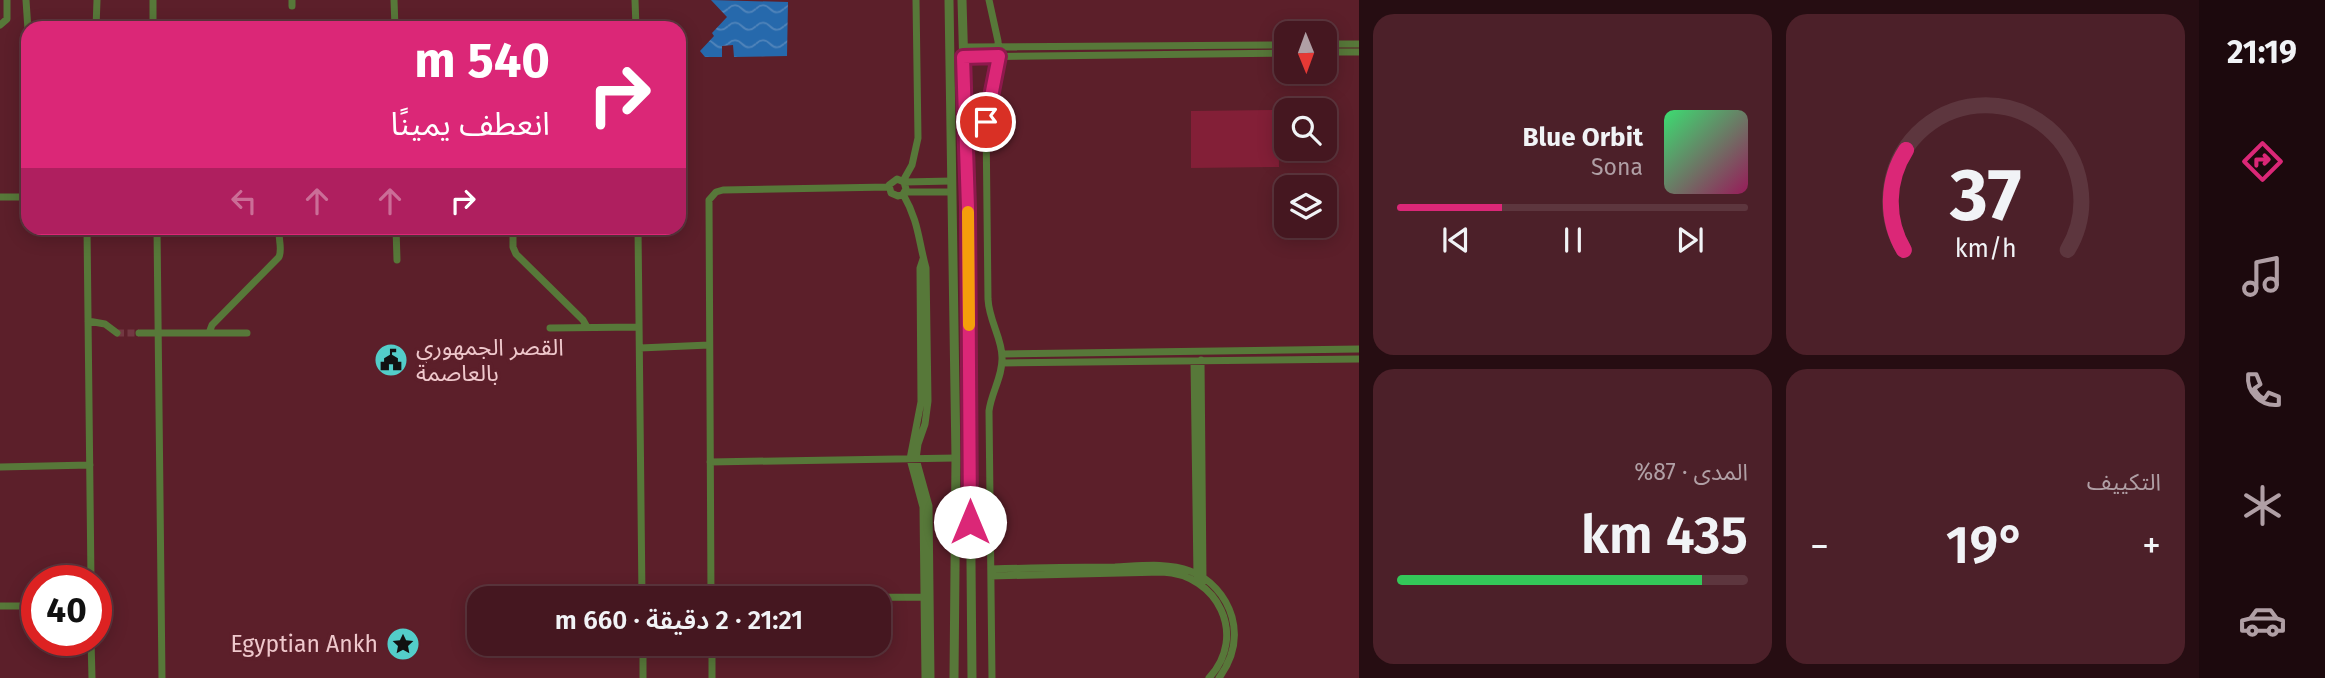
<!DOCTYPE html>
<html lang="ar">
<head>
<meta charset="utf-8">
<style>
	:root { --surface:#451720; --page:#4c2029; --text:#f1f3f6; --muted:#b09fa5; --line:#5d363e; --accent:#db2777 }
	body { margin:0; font-family:"Fira Sans","Noto Sans Arabic",sans-serif; background:var(--page); color:var(--text); direction:rtl; height:100vh; display:flex; flex-direction:column; font-size:26px; white-space:nowrap }
	* { box-sizing:border-box; margin:0 }
	p { font-size:23px; color:var(--muted) }
	.icon { flex:none; width:38px; height:38px; fill:none; stroke:currentColor; stroke-width:2; stroke-linecap:round; stroke-linejoin:round }
	.map { position:relative; flex:1; overflow:hidden; direction:ltr }
	.details { display:flex; flex-direction:column; gap:14px; padding:14px; background:#260d12; width:840px }
	.details>* { flex:none }
	.banner { position:absolute; left:21px; top:21px; width:665px; height:214px; border-radius:21px; box-shadow:0 4px 18px #0003,0 0 0 2px var(--line); direction:rtl; background:#db2777; color:#fff; overflow:hidden }
	.needle { width:46px; rotate:179deg }
	.fabs { position:absolute; left:1274px; top:21px; display:grid; gap:14px }
	.fabs a { display:grid; place-items:center; width:63px; height:63px; border-radius:14px; background:var(--surface); box-shadow:0 4px 18px #0003,0 0 0 2px var(--line); font-size:35px }
	.speed { position:absolute; left:21px; top:565px; display:flex; gap:14px; font-size:35px; font-weight:700; text-align:center }
	.speed>* { display:grid; place-content:center; width:91px; height:91px; border-radius:50%; background:var(--surface); box-shadow:0 4px 18px #0003,0 0 0 2px var(--line); line-height:1 }
	.speed .limit { border:10px solid #d22; background:#fff; color:#111 }
	.pin { position:absolute; display:grid; place-items:center; width:60px; height:60px; color:#fff; margin:-30px; border:4px solid #fff; border-radius:50%; box-shadow:0 2px 7px #0007 }
	.me { position:absolute; width:77px; margin:-38px; rotate:0deg; stroke-linejoin:round; filter:drop-shadow(0 0 5px #0008) }
	.turn { display:flex; align-items:center; gap:24px; height:147px; padding:0 21px; font-size:32px }
	.turn .icon { width:91px; height:91px; stroke-width:2.5 }
	.turn b { display:block; font-size:49px; line-height:60px }
	.lanes { display:flex; align-items:center; height:66px; padding:0 21px; background:#0003; justify-content:center; gap:35px; direction:ltr }
	.lanes .off { opacity:.35 }
	.big { font-size:52px; font-weight:600; line-height:1.1 }
	.details .card { flex:1; display:flex; flex-direction:column; justify-content:center; gap:10px; min-width:0; padding:0 24px; border-radius:21px; background:var(--page) }
	.details .dial { align-items:center; gap:0 }
	.dial svg { height:182px; overflow:visible; fill:none; stroke:var(--line); stroke-width:7; stroke-linecap:round; text-anchor:middle }
	.dial text { fill:var(--text); stroke:none }
	.song { display:flex; align-items:center; gap:21px }
	.cover { width:84px; height:84px; border-radius:10px; background:linear-gradient(135deg,hsl(140 70% 55%),hsl(330 70% 35%)) }
	.played { height:7px; border-radius:4px; background:linear-gradient(90deg,var(--accent) 30%,var(--line) 30%) }
	.keys { display:flex; justify-content:space-around; direction:ltr }
	.heat { display:flex; justify-content:space-between; align-items:center; font-size:38px; direction:ltr }
	.charge { height:10px; border-radius:5px; background:linear-gradient(90deg,#34c759 87%,var(--line) 0) }
	.details .tiles { flex:1; display:grid; gap:14px; grid-template-columns:repeat(2,1fr) }
	.trip { position:absolute; left:467px; top:586px; width:424px; height:70px; border-radius:21px; background:var(--surface); box-shadow:0 4px 18px #0003,0 0 0 2px var(--line); font-weight:600; line-height:70px; text-align:center; direction:rtl }
	main { display:flex; flex:1; min-height:0 }
	.tabs { display:flex; flex-direction:column; width:126px; justify-content:space-around; align-items:center; background:#1c090d; color:var(--muted) }
	.tabs .icon { width:49px; height:49px }
	.tabs .on { color:var(--accent) }
	.tabs b { font-size:32px; color:var(--text) }
	.map>svg:first-child { display:block }
	.garden { fill:#831f37 }
	.water { fill:url(#water-waves) }
	.lines { fill:none; stroke-linecap:round; stroke-linejoin:round }
	.minor-tunnel { stroke:#723842; stroke-width:7; stroke-dasharray:7 3.5; stroke-linecap:butt }
	.minor { stroke:#577839; stroke-width:7 }
	.tertiary { stroke:#577839; stroke-width:9 }
	.route-casing { stroke:#8e194d; stroke-width:18 }
	.route { stroke:#db2777; stroke-width:12 }
	.slow { stroke:#f59e0b; stroke-width:12 }
	.labels { text-anchor:middle; stroke-width:7; stroke-linejoin:round; paint-order:stroke }
	.poi-label { font-size:23px; fill:#efc8cc; stroke:#5c1f2a; text-anchor:start }
</style>
</head>
<body>
<main>
<nav class="tabs">
<b>21:19</b>
<svg class="icon on" aria-label="directions" viewBox="0 0 24 24"><path d="M12 3l9 9-9 9-9-9zM9 14v-3h6M13 9l2 2-2 2"/></svg>
<svg class="icon" aria-label="music" viewBox="0 0 24 24"><path d="M9 18V5l10-2v13"/><circle cx="6" cy="18" r="3"/><circle cx="16" cy="16" r="3"/></svg>
<svg class="icon" aria-label="phone" viewBox="0 0 24 24"><path d="M5 4h4l2 5-3 2q2 4 5 5l2-3 5 2v4C11 20 4 13 5 4z"/></svg>
<svg class="icon" aria-label="climate" viewBox="0 0 24 24"><path d="M12 3v18M4 7l16 10M4 17L20 7"/></svg>
<svg class="icon" aria-label="car" viewBox="0 0 24 24"><path d="M5 17H2v-5l4-1 3-4h7l3 4 3 1v5h-3M9 17h6M6 11h13"/><circle cx="7" cy="17" r="2"/><circle cx="17" cy="17" r="2"/></svg>
</nav>
<section class="details">
<div class="tiles">
<div class="card dial"><svg viewBox="0 0 100 80">
<path d="M14 69A42 42 0 1 1 86 69"/>
<path d="M14 69A42 42 0 0 1 15 25" stroke="#db2777"/>
<text x="50" y="56" font-size="32" font-weight="700">37</text>
<text x="50" y="72" font-size="11">km/h</text>
</svg></div>
<div class="card">
<div class="song"><i class="cover"></i><div><b>Blue Orbit</b><p>Sona</p></div></div>
<div class="played"></div>
<div class="keys"><svg class="icon" aria-label="previous" viewBox="0 0 24 24"><path d="M18 5L8 12l10 7zM5 5v14"/></svg><svg class="icon" aria-label="pause" viewBox="0 0 24 24"><path d="M8 5v14M16 5v14"/></svg><svg class="icon" aria-label="next" viewBox="0 0 24 24"><path d="M6 5l10 7-10 7zM19 5v14"/></svg></div>
</div>
<div class="card"><p>التكييف</p>
<div class="heat"><a>−</a><b class="big">19°</b><a>+</a></div>
</div>
<div class="card"><p>المدى · 87%</p><b class="big">435 km</b><div class="charge"></div></div>
</div>
</section>
<div class="map">
<svg width="1359" height="678" viewBox="0 0 1359 678">
	<defs>
		<pattern id="water-waves" width="16" height="10" patternUnits="userSpaceOnUse" patternTransform="scale(1.75)"><rect width="16" height="10" fill="#2669ac"/><path d="M0 5q4-4 8 0t8 0" fill="none" stroke="#5084ba"/></pattern>
	</defs>
	<rect width="100%" height="100%" fill="#5c1f2a"/>
	<path class="garden" d="M1278,110L1279,167L1191,168V111Z"/>
	<path class="water" d="M711,0L788,2L787,56L734,57L733,45L722,46V57H705L700,51L714,36L712,33L727,17Z"/>
	<g class="lines">
		<path class="minor-tunnel" d="M117,333H139"/>
		<path class="minor" d="M26,0L28,30
			M153,0V28
			M394,0L395,28
			M635,0L636,28
			M989,0L998,41L999,56L986,122L988,299C989,321 1002,338 1002,357C1003,376 991,393 989,411L992,678
			M292,6V0
			M0,25L7,19V0
			M96,28L97,0
			M1325,44H1359
			M963,47L1286,45
			M1325,52H1359
			M963,57L1286,53
			M903,181L912,165L918,138L916,0
			M904,182L906,189L903,194L898,196L891,193L889,185L897,179L904,182L952,181
			M889,187L723,190L716,192L709,200L711,598L924,597
			M905,192H952
			M903,194C919,222 918,239 926,268L928,401L925,424L918,444L916,459L929,506L931,678
			M0,197H28
			M87,228L91,581
			M157,228L162,678
			M396,228L397,260
			M513,228V247L516,254L583,320L587,327
			M638,228L642,598
			M923,259L920,268L921,402L910,459L923,507L925,678
			M88,321L105,324L117,333
			M550,328L639,327
			M139,333H247
			M209,333L212,325L279,257C283,247 277,238 280,228
			M640,348L709,345
			M1002,354L1359,349
			M1201,360L1203,581
			M1194,361L1197,577
			M1002,363L1359,359
			M710,462L956,458
			M0,467L90,465
			M991,569C1032,568 1074,567 1115,567C1139,566 1167,562 1190,571C1210,578 1226,596 1232,617C1238,639 1232,660 1219,678
			M991,576L1162,572C1218,574 1248,636 1209,678
			M0,606H37
			M91,640L92,678
			M643,644V678
			M712,644V678"/>
		<path class="tertiary" d="M949,0L956,458L954,678
			M962,0L968,209L972,678"/>
	</g>
	<g class="lines">
		<defs>
			<path id="route" d="M970,522L968,208L963,57L999,56L986,122"/>
		</defs>
		<use href="#route" class="route-casing"/>
		<use href="#route" class="route"/>
		<path class="slow" d="M968,212L969,325"/>
	</g>
	<defs>
		<symbol id="civic-disc" viewBox="-11 -11 22 22"><circle r="9.5" fill="#53cdc9" stroke="#5c1f2a"/><path d="M-.6-6.5H3V-4.5H.6V-3L4-1V1h2V6H-6V1h2V-1L-.6-3ZM-1.2 2.5V6h2.4V2.5Z" fill="#111"/></symbol>
		<symbol id="sight-disc" viewBox="-11 -11 22 22"><circle r="9.5" fill="#53cdc9" stroke="#5c1f2a"/><path d="M0-6L1.8-2.2L6-1.7L2.9 1.2L3.7 5.4L0 3.3L-3.7 5.4L-2.9 1.2L-6-1.7L-1.8-2.2Z" fill="#111"/></symbol>
	</defs>
	<g fill-rule="evenodd">
		<use href="#civic-disc" x="372" y="341" width="38" height="38"/>
		<use href="#sight-disc" x="384" y="625" width="38" height="38"/>
	</g>
	<g class="labels">
		<g class="poi-label">
			<text x="416" y="355">القصر الجمهوري<tspan x="416" dy="26">بالعاصمة</tspan></text>
			<text x="378" y="652" text-anchor="end">Egyptian Ankh</text>
		</g>
	</g>
</svg>
<div class="fabs">
<a><svg class="needle" viewBox="-14 -14 28 28"><path d="M0-13l5 13h-10z" fill="#e53935"/><path d="M0 13l5-13h-10z" fill="#b09fa5"/></svg></a>
<a><svg class="icon" aria-label="search" viewBox="0 0 24 24"><circle cx="10" cy="10" r="6"/><path d="M15 15l6 6"/></svg></a>
<a><svg class="icon" aria-label="layers" viewBox="0 0 24 24"><path d="M12 4l9 5-9 5-9-5zM3 14l9 5 9-5"/></svg></a>
</div>
<div class="speed"><div class="limit">40</div></div>
<div class="pin" style="left:986px;top:122px;background:#d93025"><svg class="icon" aria-label="arrive" viewBox="0 0 24 24"><path d="M6 21V4h12l-3 4 3 4H6"/></svg></div>
<svg class="me" style="left:970px;top:522px" viewBox="-20 -20 40 40"><circle r="19" fill="#fff"/><path d="M0-13L10 11 0 6-10 11z" fill="#db2777"/></svg>
<div class="trip">21:21 · 2 دقيقة · 660 m</div>
<div class="banner">
<div class="turn"><svg class="icon" aria-label="right" viewBox="0 0 24 24"><path d="M7 20v-9h11M14 6l5 5-5 5"/></svg><div><b>540 m</b>انعطف يمينًا</div></div>
<div class="lanes"><svg class="icon off" aria-label="left" viewBox="0 0 24 24"><path d="M17 20v-9H6M10 6l-5 5 5 5"/></svg><svg class="icon off" aria-label="ahead" viewBox="0 0 24 24"><path d="M12 20V5M6 11l6-6 6 6"/></svg><svg class="icon off" aria-label="ahead" viewBox="0 0 24 24"><path d="M12 20V5M6 11l6-6 6 6"/></svg><svg class="icon" aria-label="right" viewBox="0 0 24 24"><path d="M7 20v-9h11M14 6l5 5-5 5"/></svg></div>
</div>
</div>
</main>
</body>
</html>
